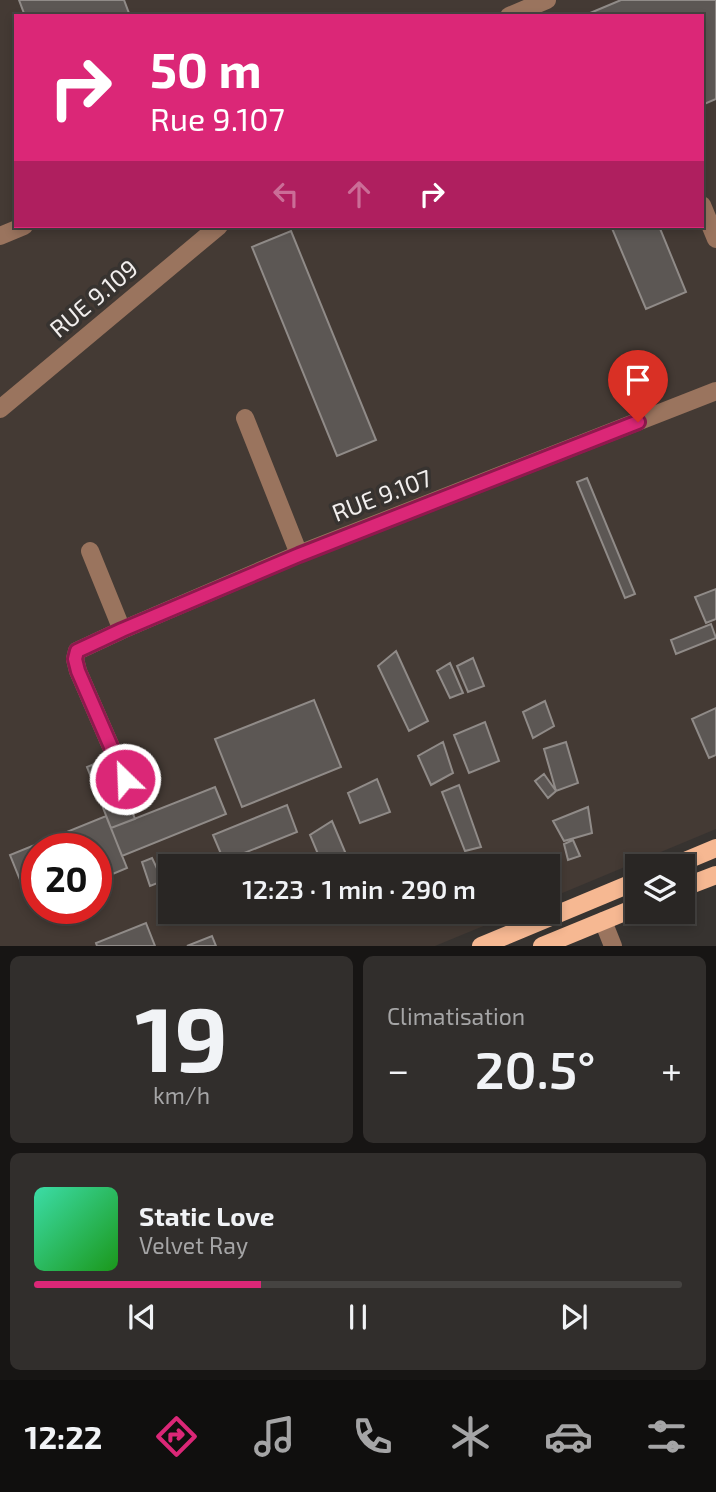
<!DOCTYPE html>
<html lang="fr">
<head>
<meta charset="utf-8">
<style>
	:root { --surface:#292624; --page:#312e2c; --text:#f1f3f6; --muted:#a5a5a6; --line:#454341; --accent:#db2777 }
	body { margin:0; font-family:"Exo 2",sans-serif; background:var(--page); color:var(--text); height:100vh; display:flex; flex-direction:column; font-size:26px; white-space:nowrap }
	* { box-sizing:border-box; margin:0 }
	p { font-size:23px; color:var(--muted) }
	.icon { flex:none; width:38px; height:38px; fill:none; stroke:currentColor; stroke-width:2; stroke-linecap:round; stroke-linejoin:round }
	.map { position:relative; height:946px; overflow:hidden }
	.side { display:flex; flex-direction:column; gap:10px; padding:10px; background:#171514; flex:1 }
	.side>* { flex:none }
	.top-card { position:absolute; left:14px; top:14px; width:690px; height:214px; border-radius:0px; box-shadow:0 4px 10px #0003,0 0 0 2px var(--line); background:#db2777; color:#fff; overflow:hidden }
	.controls { position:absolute; left:625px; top:854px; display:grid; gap:14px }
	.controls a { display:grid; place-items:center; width:70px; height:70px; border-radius:0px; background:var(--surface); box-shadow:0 4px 10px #0003,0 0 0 2px var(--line); font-size:35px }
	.speed { position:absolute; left:21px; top:833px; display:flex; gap:14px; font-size:35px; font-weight:700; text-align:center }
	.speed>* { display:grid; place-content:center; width:91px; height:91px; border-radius:50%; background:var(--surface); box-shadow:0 4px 10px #0003,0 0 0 2px var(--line); line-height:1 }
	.speed .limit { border:10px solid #d22; background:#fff; color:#111 }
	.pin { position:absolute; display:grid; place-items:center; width:60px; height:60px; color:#fff; margin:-72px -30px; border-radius:50% 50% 50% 0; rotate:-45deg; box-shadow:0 0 7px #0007 }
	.pin .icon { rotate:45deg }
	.me { position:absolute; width:77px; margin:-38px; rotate:336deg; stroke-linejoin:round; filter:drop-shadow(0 0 5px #0008) }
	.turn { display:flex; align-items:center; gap:24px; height:147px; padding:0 21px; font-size:32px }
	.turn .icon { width:91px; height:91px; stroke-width:2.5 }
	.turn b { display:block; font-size:49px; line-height:60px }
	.lanes { display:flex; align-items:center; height:66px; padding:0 21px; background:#0003; justify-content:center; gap:35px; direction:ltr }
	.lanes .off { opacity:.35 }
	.big { font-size:52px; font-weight:600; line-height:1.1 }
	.side .widget { flex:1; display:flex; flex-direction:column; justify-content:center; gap:10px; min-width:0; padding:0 24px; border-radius:10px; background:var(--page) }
	.side .dial { align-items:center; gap:0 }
	.dial b { font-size:91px; line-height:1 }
	.song { display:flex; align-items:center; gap:21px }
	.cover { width:84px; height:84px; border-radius:10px; background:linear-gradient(135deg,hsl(160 70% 55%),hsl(120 70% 35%)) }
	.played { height:7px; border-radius:4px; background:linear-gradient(90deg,var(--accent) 35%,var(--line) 35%) }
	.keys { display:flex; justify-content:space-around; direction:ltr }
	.heat { display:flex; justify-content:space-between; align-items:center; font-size:38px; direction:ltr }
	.side .tiles { flex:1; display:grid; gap:10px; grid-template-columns:1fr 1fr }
	.widget:last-child { grid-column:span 2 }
	.trip { position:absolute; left:158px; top:854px; width:402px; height:70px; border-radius:0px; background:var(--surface); box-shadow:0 4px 10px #0003,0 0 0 2px var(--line); font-weight:600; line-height:70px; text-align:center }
	.dock { display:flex; height:112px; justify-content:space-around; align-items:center; background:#100f0e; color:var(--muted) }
	.dock .icon { width:49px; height:49px }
	.dock .selected { color:var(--accent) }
	.dock b { font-size:32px; color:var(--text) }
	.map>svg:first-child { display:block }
	.built { fill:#443a34; fill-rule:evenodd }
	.building { fill:#5c5754; stroke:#908b88; stroke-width:2 }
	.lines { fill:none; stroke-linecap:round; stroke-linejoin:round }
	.minor { stroke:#9a745e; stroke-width:18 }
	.major { stroke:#f6b892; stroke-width:18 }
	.route-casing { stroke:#8e194d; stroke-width:18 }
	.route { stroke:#db2777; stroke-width:12 }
	.labels { text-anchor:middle; stroke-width:7; stroke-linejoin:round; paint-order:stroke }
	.street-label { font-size:24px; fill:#f2efee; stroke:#373330 }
</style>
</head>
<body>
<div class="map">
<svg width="716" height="946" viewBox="0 0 716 946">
	<rect width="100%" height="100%" fill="#373330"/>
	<path class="built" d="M0,0H716V829L548,899V866H170V912H517L435,946H0ZM16,16H702V226H16ZM37,849H96V908H37Z"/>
	<path class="building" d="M19,0H124L130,16H25Z
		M621,0H716V99L702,105V16H583Z
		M611,226H659L686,292L646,309Z
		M291,231L376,440L337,456L252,247Z
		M587,478L635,594L625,598L577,482Z
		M716,589V619L706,623L695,597Z
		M711,624L716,638L676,654L671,640Z
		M396,651L428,721L409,731L378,666Z
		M473,658L484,686L468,692L457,666Z
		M450,663L463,693L450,698L437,671Z
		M314,700L341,767L242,807L215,739Z
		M545,701L554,726L533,738L523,712Z
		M716,708V755L709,758L692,719Z
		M485,722L499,761L469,773L454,735Z
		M443,742L453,773L431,785L418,756Z
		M566,742L578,783L556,791L544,749Z
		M111,757L135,819L111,828L87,767Z
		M544,774L556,791L548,798L535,781Z
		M377,779L390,812L360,823L348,793Z
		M459,785L481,847L465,851L442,792Z
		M215,787L226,814L122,856L111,828Z
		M287,805L297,832L224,861L213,835Z
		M588,807L592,833L564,841L553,821Z
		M106,816L127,868L96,881V849H37V905L31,907L10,855Z
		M332,821L351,866H323L310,835Z
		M573,840L580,856L568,860L564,844Z
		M535,855L540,866H517Z
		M152,858L163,881L150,886L142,862Z
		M146,923L155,946H97L96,943Z
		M212,936L216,946H187Z"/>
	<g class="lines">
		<path class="minor" d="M509,16L547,0
			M702,205L716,239
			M0,236L24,226
			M0,409L219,226
			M245,418L299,554
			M90,551L122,630
			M125,779L78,671L75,659L77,651L122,630L299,554L716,391
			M603,921L613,946"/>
		<path class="major" d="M673,866L716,848
			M682,888L716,875
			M481,946L637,881
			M542,946L637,907"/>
	</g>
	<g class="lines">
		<defs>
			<path id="route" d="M125,779L78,671L75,659L77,651L122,630L299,555L638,422"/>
		</defs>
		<use href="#route" class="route-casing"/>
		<use href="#route" class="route"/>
	</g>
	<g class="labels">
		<g class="street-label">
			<text transform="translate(94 299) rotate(-40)" y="8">RUE 9.109</text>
			<text transform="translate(382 496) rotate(-21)" y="8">RUE 9.107</text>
		</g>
	</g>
</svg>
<div class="controls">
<a><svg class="icon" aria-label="layers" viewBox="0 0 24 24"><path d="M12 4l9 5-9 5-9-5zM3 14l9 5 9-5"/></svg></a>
</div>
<div class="speed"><div class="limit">20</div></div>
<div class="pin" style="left:638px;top:422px;background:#d93025"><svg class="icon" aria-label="arrive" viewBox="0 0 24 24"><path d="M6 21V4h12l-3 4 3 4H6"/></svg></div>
<svg class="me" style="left:125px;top:779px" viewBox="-20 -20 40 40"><circle r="17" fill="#db2777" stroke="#fff" stroke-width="3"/><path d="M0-11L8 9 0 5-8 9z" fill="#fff"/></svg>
<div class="trip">12:23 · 1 min · 290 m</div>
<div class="top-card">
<div class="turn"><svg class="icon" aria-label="right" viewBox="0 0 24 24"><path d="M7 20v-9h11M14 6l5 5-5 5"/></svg><div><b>50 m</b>Rue 9.107</div></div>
<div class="lanes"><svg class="icon off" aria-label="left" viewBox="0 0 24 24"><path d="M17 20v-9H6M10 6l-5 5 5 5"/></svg><svg class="icon off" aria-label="ahead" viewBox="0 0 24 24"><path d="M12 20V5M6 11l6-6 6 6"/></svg><svg class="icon" aria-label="right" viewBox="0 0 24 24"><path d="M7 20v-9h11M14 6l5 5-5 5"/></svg></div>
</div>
</div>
<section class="side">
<div class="tiles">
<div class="widget dial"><b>19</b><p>km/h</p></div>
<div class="widget"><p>Climatisation</p>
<div class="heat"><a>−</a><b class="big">20.5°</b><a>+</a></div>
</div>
<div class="widget">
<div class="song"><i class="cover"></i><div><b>Static Love</b><p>Velvet Ray</p></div></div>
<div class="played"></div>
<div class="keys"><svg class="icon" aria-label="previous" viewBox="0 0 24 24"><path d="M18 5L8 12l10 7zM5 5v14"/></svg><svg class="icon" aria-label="pause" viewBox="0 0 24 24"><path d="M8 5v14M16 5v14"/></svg><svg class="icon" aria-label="next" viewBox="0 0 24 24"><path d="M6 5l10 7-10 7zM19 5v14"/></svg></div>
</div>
</div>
</section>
<nav class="dock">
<b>12:22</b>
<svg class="icon selected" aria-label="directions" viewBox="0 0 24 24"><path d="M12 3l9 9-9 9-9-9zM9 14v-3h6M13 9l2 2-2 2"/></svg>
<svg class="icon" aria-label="music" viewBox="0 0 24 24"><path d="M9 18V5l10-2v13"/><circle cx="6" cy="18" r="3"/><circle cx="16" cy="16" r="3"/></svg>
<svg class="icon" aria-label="phone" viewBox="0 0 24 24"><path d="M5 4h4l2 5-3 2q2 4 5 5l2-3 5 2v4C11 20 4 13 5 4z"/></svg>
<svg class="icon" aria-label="climate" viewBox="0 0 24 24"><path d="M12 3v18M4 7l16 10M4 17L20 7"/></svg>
<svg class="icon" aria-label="car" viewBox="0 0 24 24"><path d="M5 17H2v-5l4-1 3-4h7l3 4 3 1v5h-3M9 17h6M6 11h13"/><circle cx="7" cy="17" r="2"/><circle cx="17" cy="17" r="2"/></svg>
<svg class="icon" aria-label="filters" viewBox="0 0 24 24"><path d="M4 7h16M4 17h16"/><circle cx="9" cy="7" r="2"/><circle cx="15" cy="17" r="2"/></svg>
</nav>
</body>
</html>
